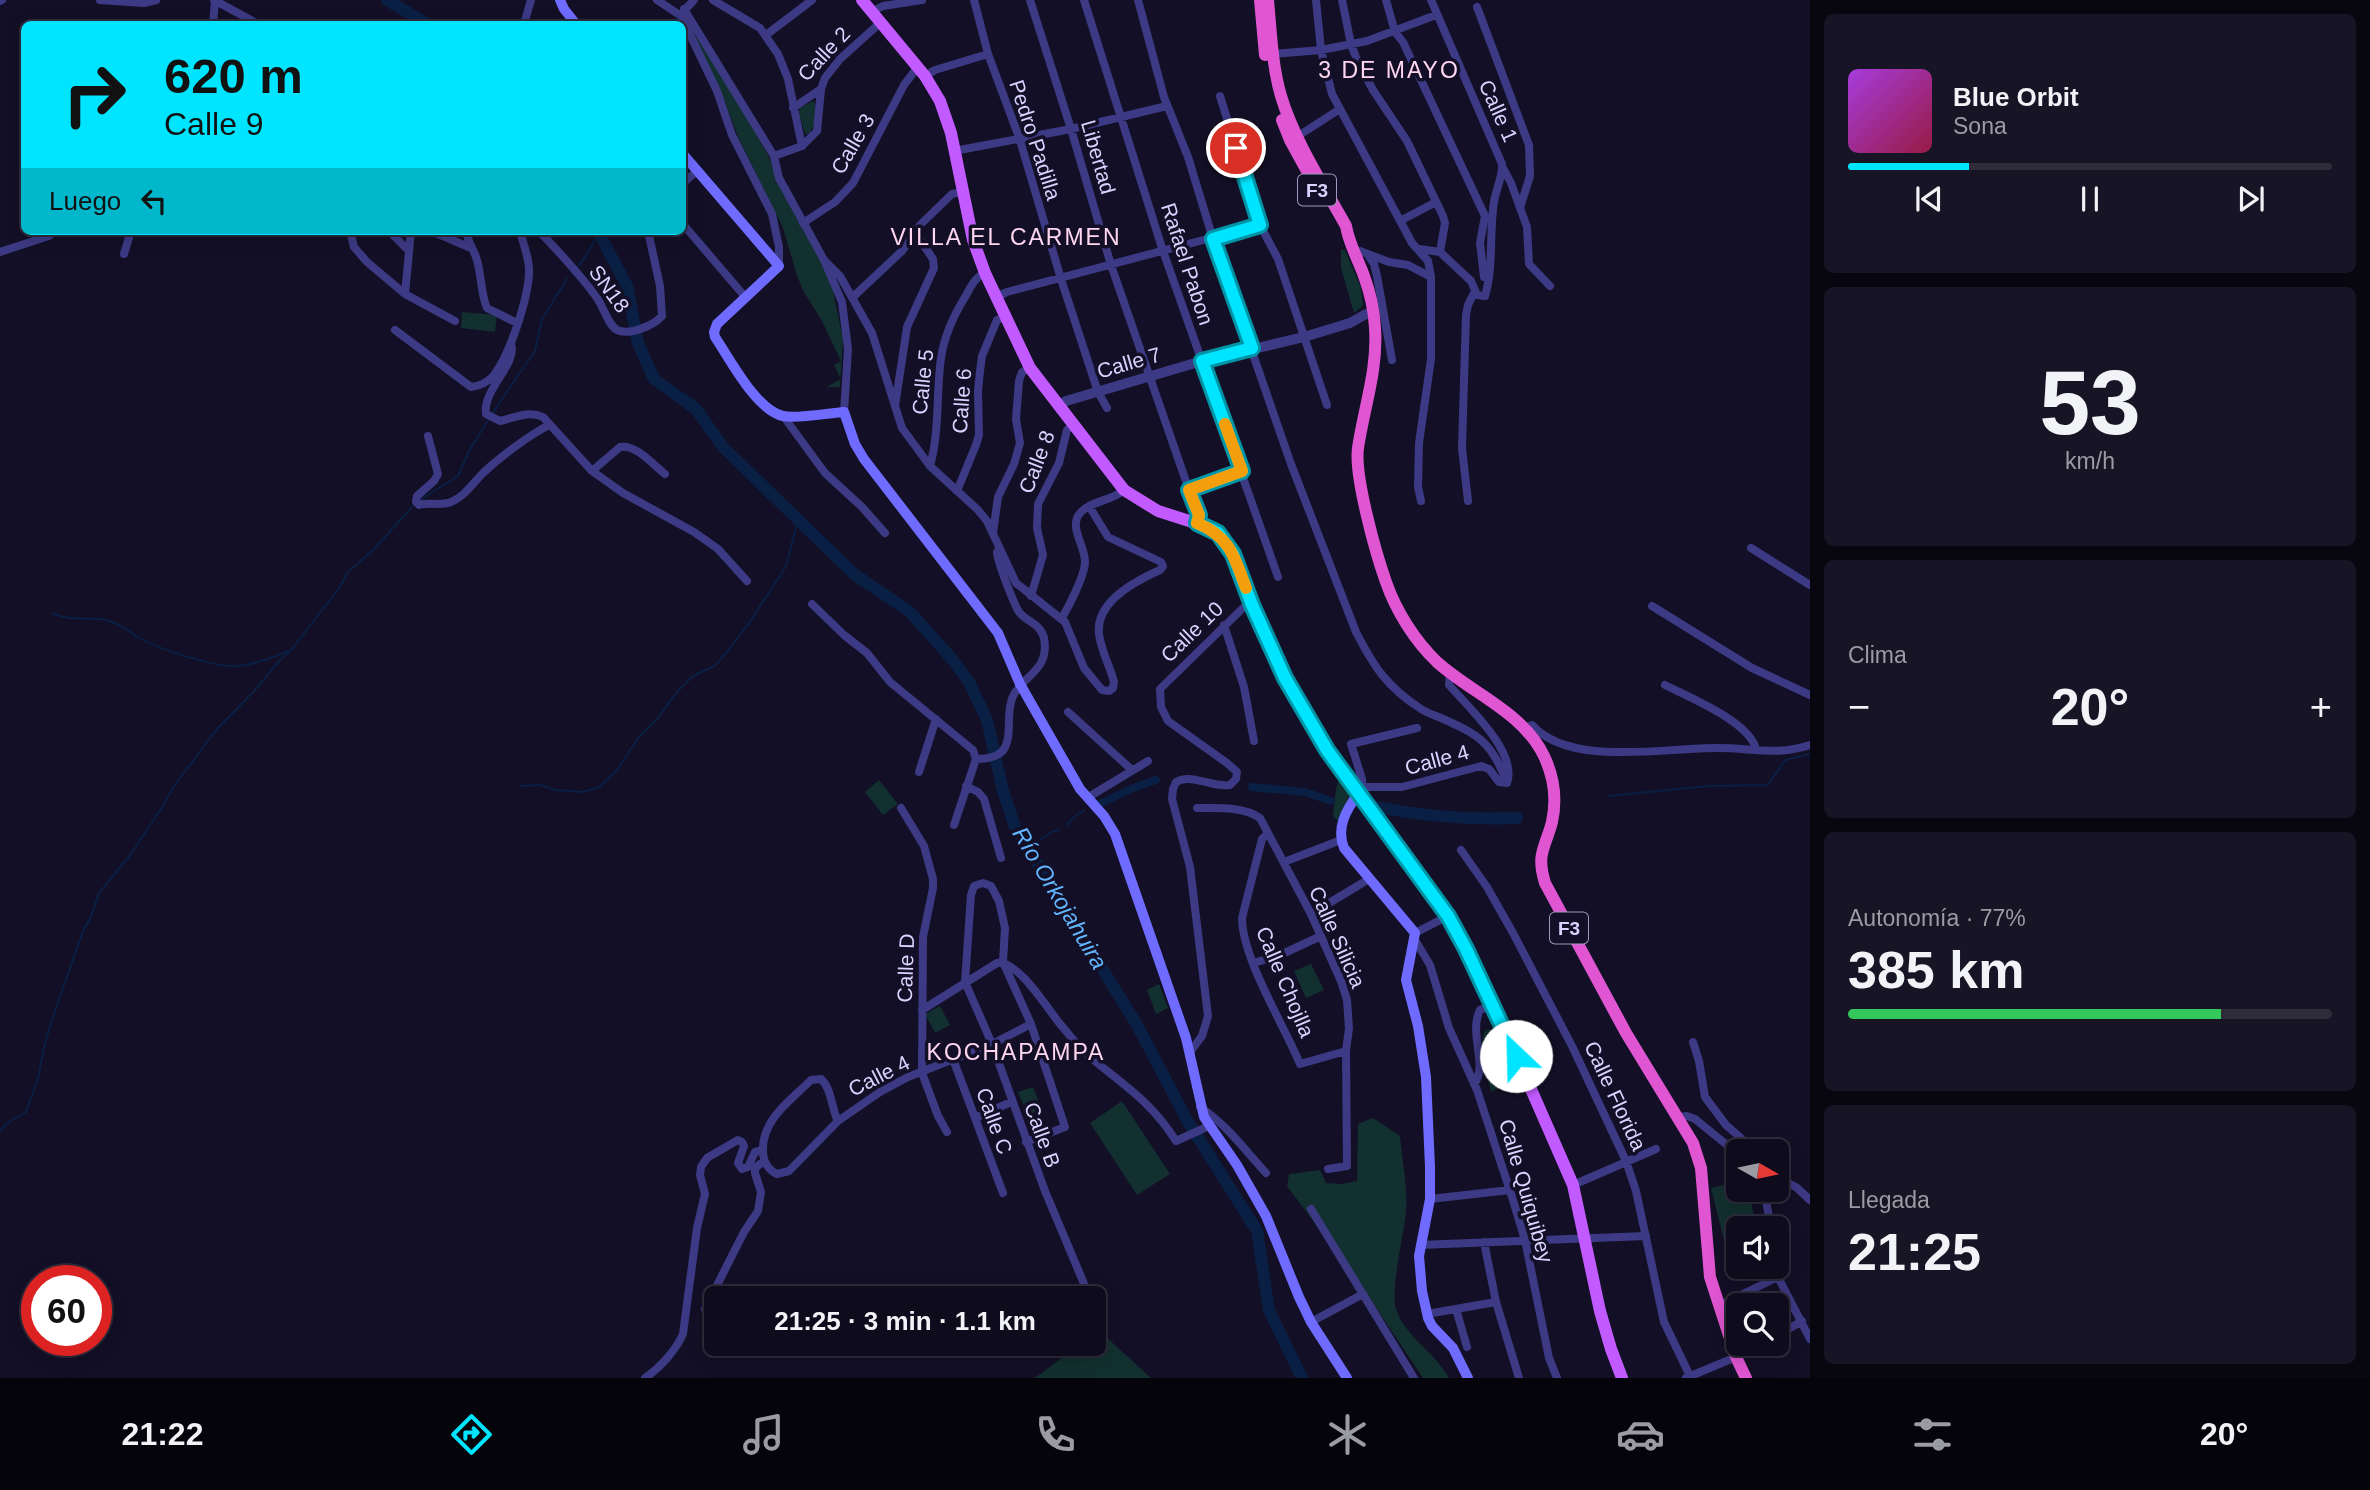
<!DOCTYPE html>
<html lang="es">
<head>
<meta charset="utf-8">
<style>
	:root { --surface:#0e0b1c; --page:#171425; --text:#f1f3f6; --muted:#9b9ba3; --line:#2e2b3b; --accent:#00e5ff }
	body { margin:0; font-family:Arial,sans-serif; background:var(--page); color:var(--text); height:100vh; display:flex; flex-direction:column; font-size:26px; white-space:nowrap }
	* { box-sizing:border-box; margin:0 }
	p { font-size:23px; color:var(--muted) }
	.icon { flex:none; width:38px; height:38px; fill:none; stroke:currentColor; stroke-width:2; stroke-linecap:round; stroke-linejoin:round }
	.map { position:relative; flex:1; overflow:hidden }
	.sheet { display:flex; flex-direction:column; gap:14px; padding:14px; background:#08060f; width:560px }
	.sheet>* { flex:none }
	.guide { position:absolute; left:21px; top:21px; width:665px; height:214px; border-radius:10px; box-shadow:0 4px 18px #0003,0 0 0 2px var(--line); background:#00e5ff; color:#111; overflow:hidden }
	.needle { width:46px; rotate:99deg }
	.buttons { position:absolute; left:1726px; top:1139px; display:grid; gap:14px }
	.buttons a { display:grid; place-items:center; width:63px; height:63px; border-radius:10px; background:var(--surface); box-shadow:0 4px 18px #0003,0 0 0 2px var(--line); font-size:35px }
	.speed { position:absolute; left:21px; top:1265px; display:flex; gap:14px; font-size:35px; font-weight:700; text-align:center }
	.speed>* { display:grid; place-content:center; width:91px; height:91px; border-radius:50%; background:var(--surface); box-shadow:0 4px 18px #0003,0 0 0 2px var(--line); line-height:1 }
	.speed .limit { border:10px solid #d22; background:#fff; color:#111 }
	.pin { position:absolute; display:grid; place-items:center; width:60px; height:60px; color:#fff; margin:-30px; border:4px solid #fff; border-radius:50%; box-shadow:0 2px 7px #0007 }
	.me { position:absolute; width:77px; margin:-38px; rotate:336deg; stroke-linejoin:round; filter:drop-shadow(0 0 5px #0008) }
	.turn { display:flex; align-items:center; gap:24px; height:147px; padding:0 28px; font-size:32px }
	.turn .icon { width:91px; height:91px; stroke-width:2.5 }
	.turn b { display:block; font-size:49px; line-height:60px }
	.then { display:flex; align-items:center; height:66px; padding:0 28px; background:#0003; gap:14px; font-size:26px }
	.big { font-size:52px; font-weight:600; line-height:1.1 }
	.sheet .widget { flex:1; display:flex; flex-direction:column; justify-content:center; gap:10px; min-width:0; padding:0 24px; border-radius:10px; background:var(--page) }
	.sheet .dial { align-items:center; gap:0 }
	.dial b { font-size:91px; line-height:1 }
	.song { display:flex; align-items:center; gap:21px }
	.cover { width:84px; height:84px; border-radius:10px; background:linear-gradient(135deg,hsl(280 70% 55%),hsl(340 70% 35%)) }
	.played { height:7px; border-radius:4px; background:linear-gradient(90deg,var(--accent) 25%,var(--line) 25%) }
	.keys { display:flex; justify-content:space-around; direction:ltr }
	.heat { display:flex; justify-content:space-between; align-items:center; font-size:38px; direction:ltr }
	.charge { height:10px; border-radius:5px; background:linear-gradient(90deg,#34c759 77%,var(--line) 0) }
	.trip { position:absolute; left:704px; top:1286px; width:402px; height:70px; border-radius:10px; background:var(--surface); box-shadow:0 4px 18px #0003,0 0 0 2px var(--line); font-weight:600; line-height:70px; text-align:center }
	.dock { display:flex; height:112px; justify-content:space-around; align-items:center; background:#06040b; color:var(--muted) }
	.dock .icon { width:49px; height:49px }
	.dock .on { color:var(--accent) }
	.dock b { font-size:32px; color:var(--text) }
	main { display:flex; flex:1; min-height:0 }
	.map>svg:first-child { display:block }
	.green { fill:#12302f }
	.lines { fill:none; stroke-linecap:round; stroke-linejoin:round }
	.stream { stroke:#0a1f44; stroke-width:2 }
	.canal { stroke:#0a1f44; stroke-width:8 }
	.river { stroke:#0a1f44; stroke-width:12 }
	.minor { stroke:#3d3a85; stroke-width:8 }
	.tertiary { stroke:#3d3a85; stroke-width:10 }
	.secondary { stroke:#6f6bff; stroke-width:10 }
	.primary { stroke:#c25bff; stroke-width:12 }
	.trunk { stroke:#e055d1; stroke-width:12 }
	.route-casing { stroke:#0095a6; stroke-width:18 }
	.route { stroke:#00e5ff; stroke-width:12 }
	.slow { stroke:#f59e0b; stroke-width:12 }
	.labels { text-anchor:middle; stroke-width:7; stroke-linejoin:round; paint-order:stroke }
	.shield { fill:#130f26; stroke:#9e99be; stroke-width:2 }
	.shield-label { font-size:19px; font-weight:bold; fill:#d9d4ff }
	.street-label { font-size:21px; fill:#d9d4ff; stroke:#130f26 }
	.neighbourhood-label { font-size:23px; letter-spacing:2px; fill:#ffd6f0; stroke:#130f26 }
	.water-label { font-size:23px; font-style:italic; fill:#62b6ff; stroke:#130f26 }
</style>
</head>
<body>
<main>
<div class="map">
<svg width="1810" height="1378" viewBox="0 0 1810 1378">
	<rect width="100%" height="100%" fill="#130f26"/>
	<path class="green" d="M688,22L746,114L773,165L781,190L831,280L843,340L840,387H826L841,379L834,365L841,361L822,321L804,292L797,276L783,228L739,139L723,97L693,39Z
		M813,101L815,104V125L808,134H805L799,112L800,108Z
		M1341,250H1345L1361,288L1363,306L1354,313L1341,268Z
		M462,312L497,315L495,332L461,328Z
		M1339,779L1351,794L1339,822L1333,816C1335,803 1334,792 1339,779Z
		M879,780L898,804L883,815L865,792Z
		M1311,964L1324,990L1306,998L1294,971Z
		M1159,984L1168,1008L1156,1014L1147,990Z
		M940,1006L950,1025L935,1033L925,1014Z
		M1491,1029L1516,1081L1491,1092C1487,1073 1476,1049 1485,1030Z
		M1033,1087L1043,1112L1029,1118L1018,1092Z
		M1122,1101L1170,1174L1137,1195L1090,1123Z
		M1373,1118L1400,1136C1402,1160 1408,1188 1406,1212C1404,1233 1390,1293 1396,1309C1406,1338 1435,1352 1449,1378H1423L1360,1284L1287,1186L1289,1174L1320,1170L1326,1183L1341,1184L1357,1181L1358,1124Z
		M1738,1181V1190H1748L1757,1228H1738V1259L1729,1261L1711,1188Z
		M1104,1335L1151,1378H1035C1049,1368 1076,1344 1094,1344V1340Z"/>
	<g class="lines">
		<path class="stream" d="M579,266L600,233
			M492,414L535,351L542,319L567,279
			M420,500L458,476L469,451L489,419
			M52,613C70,622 91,616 110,621C122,625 128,631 138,637C156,648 216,668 236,666C254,665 271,658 288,651
			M520,786L540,785L556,790L583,792L599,787L617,770L638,738L658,718L676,693L693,676L716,665L748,625L786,566L798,520
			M1608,796L1709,786L1768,785L1785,760L1810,754
			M1067,825L1075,816L1085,810
			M1029,847L1052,832L1059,830
			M0,1131L6,1124L26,1112L38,1078L45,1043L56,1008L83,931L91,917L99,893L131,854L161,809L174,786L217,729L257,688L280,660L292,649L340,587L347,573L374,549L413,506"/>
		<path class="canal" d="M1252,787L1305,792L1331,801
			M1097,805L1133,788L1156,780"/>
		<path class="river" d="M387,0L427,24
			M598,231L627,286L638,343L654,379L696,409L723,447L854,574L910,612L952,659L969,682L987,720L1003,791L1015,827L1137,1025L1187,1120L1257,1231L1269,1310L1302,1378
			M1372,806C1420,816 1468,820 1517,818"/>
		<path class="minor" d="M100,0L144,3L156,0
			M214,0L258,24
			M657,0L681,16L717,91L732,135L772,214L779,247V266
			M713,0L760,28L778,54L788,79L802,146
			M974,0L988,54L1019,137L1061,279L1098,392L1107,408
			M1030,0L1071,129L1111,265L1189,490L1199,515L1197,523
			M1084,0L1163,251L1278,577
			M1138,0L1164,97L1188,157L1213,239L1291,464L1356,632C1374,667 1387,687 1421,709C1427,713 1434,715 1441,718C1479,735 1492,742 1507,783
			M1316,0L1321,50L1332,94L1412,243L1428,261L1431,277V359L1419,443L1418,487L1421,501
			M1342,0L1351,44L1357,60L1373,90L1407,141L1443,216L1445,223L1440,252
			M1386,0L1395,32L1403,42L1485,216L1480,243L1484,277
			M0,1L2,0
			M1477,7L1529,145L1530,176L1520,208
			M684,9L774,156L779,178L824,260L842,302L848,349L844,412
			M871,12L883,6L922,0
			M682,13L694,0
			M213,24L215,1
			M524,24L531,0
			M766,35L812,0
			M1273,54L1321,50L1367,41L1436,15
			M925,76L935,70L988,54
			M1220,96L1260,225L1278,259L1327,405
			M793,108L821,89L825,78L840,59L881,22
			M1298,136L1340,109
			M954,151L1071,129L1167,106
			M774,156L802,146L817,131L821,89
			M1502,166L1511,183L1527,227L1529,264L1550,286
			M682,184L697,171
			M1400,221L1436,202
			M682,223L746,298
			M803,223L835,202L853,183L904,85L917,68
			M350,231L354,247L367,262L405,294L455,321
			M389,231L409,251
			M431,231L471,248
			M467,231C467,242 473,248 476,257C482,274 480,292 487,308L517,323
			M539,231C559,252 580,274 597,298C603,306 608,325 617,330C630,336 654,325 662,316L660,286L648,231
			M1419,249L1440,252L1471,281L1477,295L1485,296C1494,266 1489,232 1494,202C1496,189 1503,176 1502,164L1431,0
			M0,252L49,236L55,231
			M1355,253L1360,251L1389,262L1408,265L1431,277
			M124,254L131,231
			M1368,255L1374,264L1377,276L1392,360
			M824,260L840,276L872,333L902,428L930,466L978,510L987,521L1016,583L1065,622L1084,668L1102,690L1109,691L1113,688L1114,682C1110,666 1101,651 1099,634C1095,602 1135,581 1160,570L1163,566L1161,562L1108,537L1089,506
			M405,294L411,231
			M853,297L902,251L920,225L952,194L962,192
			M996,297L1007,292L1260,225
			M395,330L471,387C480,386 488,382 494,375C510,354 528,299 529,273C530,259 523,244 520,231
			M511,344C518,364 482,390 486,414L500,421C514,418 528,410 543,417L592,471L623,493L694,532L718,549L747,581
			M895,406L907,327L934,268L933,259L914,231
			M784,417L825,473L862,507L885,533
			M428,436L438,474L434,481L417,496L416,502L419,505C429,502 441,506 451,502C464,497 473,483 483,473C500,457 528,436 549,425
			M930,466C940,430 936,393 941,358C944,337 954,315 965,297C971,287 974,278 985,273
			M592,471L620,447C636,444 652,464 665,474
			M1189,490L1242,471
			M957,491L976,445L979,435L978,391L980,371L982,356L997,320L1005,317
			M1468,501L1462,448L1466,315L1468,305L1475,291
			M993,533L998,497L1014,464L1020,443L1016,419L1019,381L1022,372L1030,368
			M1751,548L1810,585
			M1031,596L1043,555L1037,528L1038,504L1059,463L1067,430L1073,425
			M812,604L844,635L867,653L890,682L973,750L976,759L954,825
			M1652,606L1752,668L1810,695
			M1062,618C1069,606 1084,577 1085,563C1086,546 1067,526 1081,512C1093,500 1112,501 1124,490
			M1224,625L1244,687L1254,741
			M1665,685C1689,697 1752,723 1756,750
			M1068,712L1132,770
			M1523,728L1532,725C1570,768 1668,747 1719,748C1752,748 1777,756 1810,745
			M976,759C986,759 998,758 1004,749C1013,735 1005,713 1013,696C1024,675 1050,670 1044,638C1040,623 1028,623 1019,612C1014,604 997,561 997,552
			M919,772L936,719
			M966,786L978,792L984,799L1001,858
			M1363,787H1402L1481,766L1489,769L1499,782L1507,783C1518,752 1468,707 1449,685L1450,672
			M1362,789V779L1351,744L1417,728
			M1087,798L1148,761
			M901,808L924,846L933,879V888L923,937L922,1073L938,1116L947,1132
			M1197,808C1216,808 1243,806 1260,818L1311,914L1341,981L1347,1000L1349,1028L1346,1051L1347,1166L1328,1169
			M1267,834L1262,839L1242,918C1242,958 1284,1025 1300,1064L1346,1051
			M1461,850L1487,887L1513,933L1572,1046L1626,1161L1636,1191L1664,1322L1690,1376
			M1284,862L1341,840
			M1311,914L1369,879
			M1415,933L1448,916
			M1415,940L1430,965L1449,1028L1477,1090L1513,1200L1525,1240L1549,1358L1557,1378
			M1253,963L1278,956L1321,936
			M922,1010L997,963C1018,960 1047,1008 1060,1024C1069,1034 1078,1047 1089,1056C1124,1086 1150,1100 1176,1141L1209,1126
			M1693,1042L1699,1061L1705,1097L1726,1125L1741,1138L1747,1152
			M1190,1052L1202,1036L1208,1016L1190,867L1172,799L1173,789L1176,782C1193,773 1212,788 1230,785L1236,779L1237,772L1227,763L1168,721L1161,707L1160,689L1243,608L1252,605
			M953,1059L1003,1193
			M1474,1084C1489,1067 1468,1033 1480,1010L1493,1004
			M1200,1107C1227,1125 1245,1150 1266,1173
			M1678,1117L1687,1116L1695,1119L1738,1154
			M975,1118L1011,1102
			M838,1121C831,1108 832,1089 821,1079L811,1080C791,1100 761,1120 763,1152C763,1161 768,1170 777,1174L789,1171L838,1121L880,1092L908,1077L992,1044L1031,1024
			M1026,1142L1065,1127L1031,1024L1003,962L1005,928L999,901L991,886L983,883L974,886L971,895L965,982L992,1044L1045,1191L1090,1298
			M1776,1177L1796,1187L1810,1200
			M1573,1185L1656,1149
			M1764,1190L1771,1228
			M1430,1199L1510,1190
			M1311,1209L1414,1378
			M1484,1242L1496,1302L1519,1378
			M1420,1245L1646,1236
			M1776,1260L1778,1277L1810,1339
			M1720,1305L1778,1277
			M1094,1306L1096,1312
			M705,1309L744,1232L758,1211L761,1192L755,1173V1168L764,1161
			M1456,1309L1467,1347
			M1427,1314L1496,1302
			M1311,1322L1363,1294
			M1776,1336L1802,1321
			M645,1378C660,1368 676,1350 683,1334L697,1228L705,1194L700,1175L701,1167L707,1158L738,1140L742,1142L744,1146L738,1163L742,1169L748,1167L755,1152L763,1150
			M1686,1378L1736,1357L1761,1344"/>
		<path class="tertiary" d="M1059,406L1066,401L1202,361L1304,337L1350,323L1366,314H1373"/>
		<path class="secondary" d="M560,0L564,9L576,24
			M682,153L779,266L717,324L714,332L715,337C730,359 756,410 783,416C796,419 829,413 844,412L855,444L864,459L998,633L1020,684L1080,789L1104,816L1115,834L1186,1038L1204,1117L1237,1165L1266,1216L1299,1297L1311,1322L1347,1378
			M1358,794C1346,810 1336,828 1344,848L1415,933L1406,980L1418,1026L1426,1077L1430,1167V1199L1419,1256L1422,1291L1428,1318L1432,1326L1453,1348L1468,1378"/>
		<path class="primary" d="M862,0L925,76L940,101L951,133L973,240L985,273L1030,368L1124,490L1158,511L1208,527L1225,541L1233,554L1252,605L1276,659L1317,734L1340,769L1448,916L1466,949L1506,1032L1573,1185L1600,1311L1611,1349L1622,1378"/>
		<path class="trunk" d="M1260,0L1265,55
			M1268,0C1271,32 1272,65 1281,96C1294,140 1324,186 1346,226C1349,244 1358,259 1364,276C1370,292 1374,310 1375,328C1378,370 1364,407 1358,448C1354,476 1376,554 1386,582C1396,611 1415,641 1437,662C1471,693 1523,712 1544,756C1554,777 1557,799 1552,822C1545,849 1536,853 1545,883L1626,1033L1693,1143L1701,1168L1710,1277L1736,1357L1746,1378
			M1282,120L1290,140L1318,191"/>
	</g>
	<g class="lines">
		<defs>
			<path id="route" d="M1236,148L1260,225L1213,239L1252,348L1202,361L1242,471L1189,490L1199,515L1197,523L1218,533L1233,554L1252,605L1285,678L1327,750L1448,916L1466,949L1516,1056"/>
		</defs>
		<use href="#route" class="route-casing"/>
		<use href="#route" class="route"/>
		<path class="slow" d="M1225,424L1242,471L1189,490L1199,515L1197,523C1230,537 1234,556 1246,588"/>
	</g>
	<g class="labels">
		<g class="shield">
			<rect x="1298" y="174.5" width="38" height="31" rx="5"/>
			<rect x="1550" y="912.5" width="38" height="31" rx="5"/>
		</g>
		<g class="shield-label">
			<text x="1317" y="197">F3</text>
			<text x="1569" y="935">F3</text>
		</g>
		<g class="street-label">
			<text transform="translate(824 54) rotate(-47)" y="7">Calle 2</text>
			<text transform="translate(1498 111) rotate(66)" y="7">Calle 1</text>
			<text transform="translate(1035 140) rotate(72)" y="7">Pedro Padilla</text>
			<text transform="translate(853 144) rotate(-60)" y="7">Calle 3</text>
			<text transform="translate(1098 157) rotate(74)" y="7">Libertad</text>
			<text transform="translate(1187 264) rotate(72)" y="7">Rafael Pabon</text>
			<text transform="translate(609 289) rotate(54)" y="7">SN18</text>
			<text transform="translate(1129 363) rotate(-16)" y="7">Calle 7</text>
			<text transform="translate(923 382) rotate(-84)" y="7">Calle 5</text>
			<text transform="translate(962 401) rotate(-86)" y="7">Calle 6</text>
			<text transform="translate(1037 462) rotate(-69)" y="7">Calle 8</text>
			<text transform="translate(1192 632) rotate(-44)" y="7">Calle 10</text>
			<text transform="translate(1437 760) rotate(-15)" y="7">Calle 4</text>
			<text transform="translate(1337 937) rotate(66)" y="7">Calle Silicia</text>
			<text transform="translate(906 968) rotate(-88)" y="7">Calle D</text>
			<text transform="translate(1285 982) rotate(67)" y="7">Calle Chojlla</text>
			<text transform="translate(879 1076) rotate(-27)" y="7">Calle 4</text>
			<text transform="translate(1615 1096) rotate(65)" y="7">Calle Florida</text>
			<text transform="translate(994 1121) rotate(70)" y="7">Calle C</text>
			<text transform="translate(1042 1135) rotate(70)" y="7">Calle B</text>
			<text transform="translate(1526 1191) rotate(74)" y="7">Calle Quiquibey</text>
		</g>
		<g class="neighbourhood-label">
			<text x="1389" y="78">3 DE MAYO</text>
			<text x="1006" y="245">VILLA EL CARMEN</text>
			<text x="1016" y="1060">KOCHAPAMPA</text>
		</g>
		<g class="water-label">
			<text transform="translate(1060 898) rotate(59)" y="8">Río Orkojahuira</text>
		</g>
	</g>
</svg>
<div class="buttons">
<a><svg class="needle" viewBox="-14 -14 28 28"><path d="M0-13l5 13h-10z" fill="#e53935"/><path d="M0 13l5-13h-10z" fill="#9b9ba3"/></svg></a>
<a><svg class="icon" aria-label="sound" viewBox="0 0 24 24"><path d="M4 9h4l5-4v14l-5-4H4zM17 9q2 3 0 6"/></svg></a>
<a><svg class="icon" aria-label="search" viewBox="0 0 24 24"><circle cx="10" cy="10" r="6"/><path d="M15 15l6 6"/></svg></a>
</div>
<div class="speed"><div class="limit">60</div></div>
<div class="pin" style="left:1236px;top:148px;background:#d93025"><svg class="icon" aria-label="arrive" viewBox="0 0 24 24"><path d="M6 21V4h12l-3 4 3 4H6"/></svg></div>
<svg class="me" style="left:1516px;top:1056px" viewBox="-20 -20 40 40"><circle r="19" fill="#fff"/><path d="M0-13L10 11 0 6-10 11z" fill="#00e5ff"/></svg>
<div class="trip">21:25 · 3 min · 1.1 km</div>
<div class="guide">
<div class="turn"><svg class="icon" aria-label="right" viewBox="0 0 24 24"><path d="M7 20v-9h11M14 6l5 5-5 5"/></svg><div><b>620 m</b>Calle 9</div></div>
<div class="then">Luego<svg class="icon" aria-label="left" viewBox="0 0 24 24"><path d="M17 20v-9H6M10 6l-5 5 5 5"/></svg></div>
</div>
</div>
<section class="sheet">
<div class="widget">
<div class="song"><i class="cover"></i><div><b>Blue Orbit</b><p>Sona</p></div></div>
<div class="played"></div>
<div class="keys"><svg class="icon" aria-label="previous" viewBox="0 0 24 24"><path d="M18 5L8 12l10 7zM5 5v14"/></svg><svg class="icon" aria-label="pause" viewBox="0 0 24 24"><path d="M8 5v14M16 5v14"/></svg><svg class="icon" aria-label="next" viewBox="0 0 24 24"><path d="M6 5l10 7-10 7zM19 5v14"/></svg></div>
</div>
<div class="widget dial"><b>53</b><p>km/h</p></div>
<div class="widget"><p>Clima</p>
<div class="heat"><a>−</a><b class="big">20°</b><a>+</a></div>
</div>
<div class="widget"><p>Autonomía · 77%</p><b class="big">385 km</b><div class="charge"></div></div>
<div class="widget"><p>Llegada</p><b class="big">21:25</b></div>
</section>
</main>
<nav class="dock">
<b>21:22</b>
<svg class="icon on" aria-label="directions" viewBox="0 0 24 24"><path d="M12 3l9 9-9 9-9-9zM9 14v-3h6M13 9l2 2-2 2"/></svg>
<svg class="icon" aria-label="music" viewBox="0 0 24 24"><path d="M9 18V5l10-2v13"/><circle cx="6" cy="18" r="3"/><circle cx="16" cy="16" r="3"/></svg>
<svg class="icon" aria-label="phone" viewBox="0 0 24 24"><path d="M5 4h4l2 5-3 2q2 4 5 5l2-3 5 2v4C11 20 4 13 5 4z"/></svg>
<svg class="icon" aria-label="climate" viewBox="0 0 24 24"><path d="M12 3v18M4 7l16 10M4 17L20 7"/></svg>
<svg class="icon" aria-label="car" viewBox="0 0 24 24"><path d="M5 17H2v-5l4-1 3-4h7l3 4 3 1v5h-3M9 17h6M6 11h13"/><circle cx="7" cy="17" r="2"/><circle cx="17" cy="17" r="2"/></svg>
<svg class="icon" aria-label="filters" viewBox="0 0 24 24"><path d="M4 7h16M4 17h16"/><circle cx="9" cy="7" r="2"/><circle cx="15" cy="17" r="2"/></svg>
<b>20°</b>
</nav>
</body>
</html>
